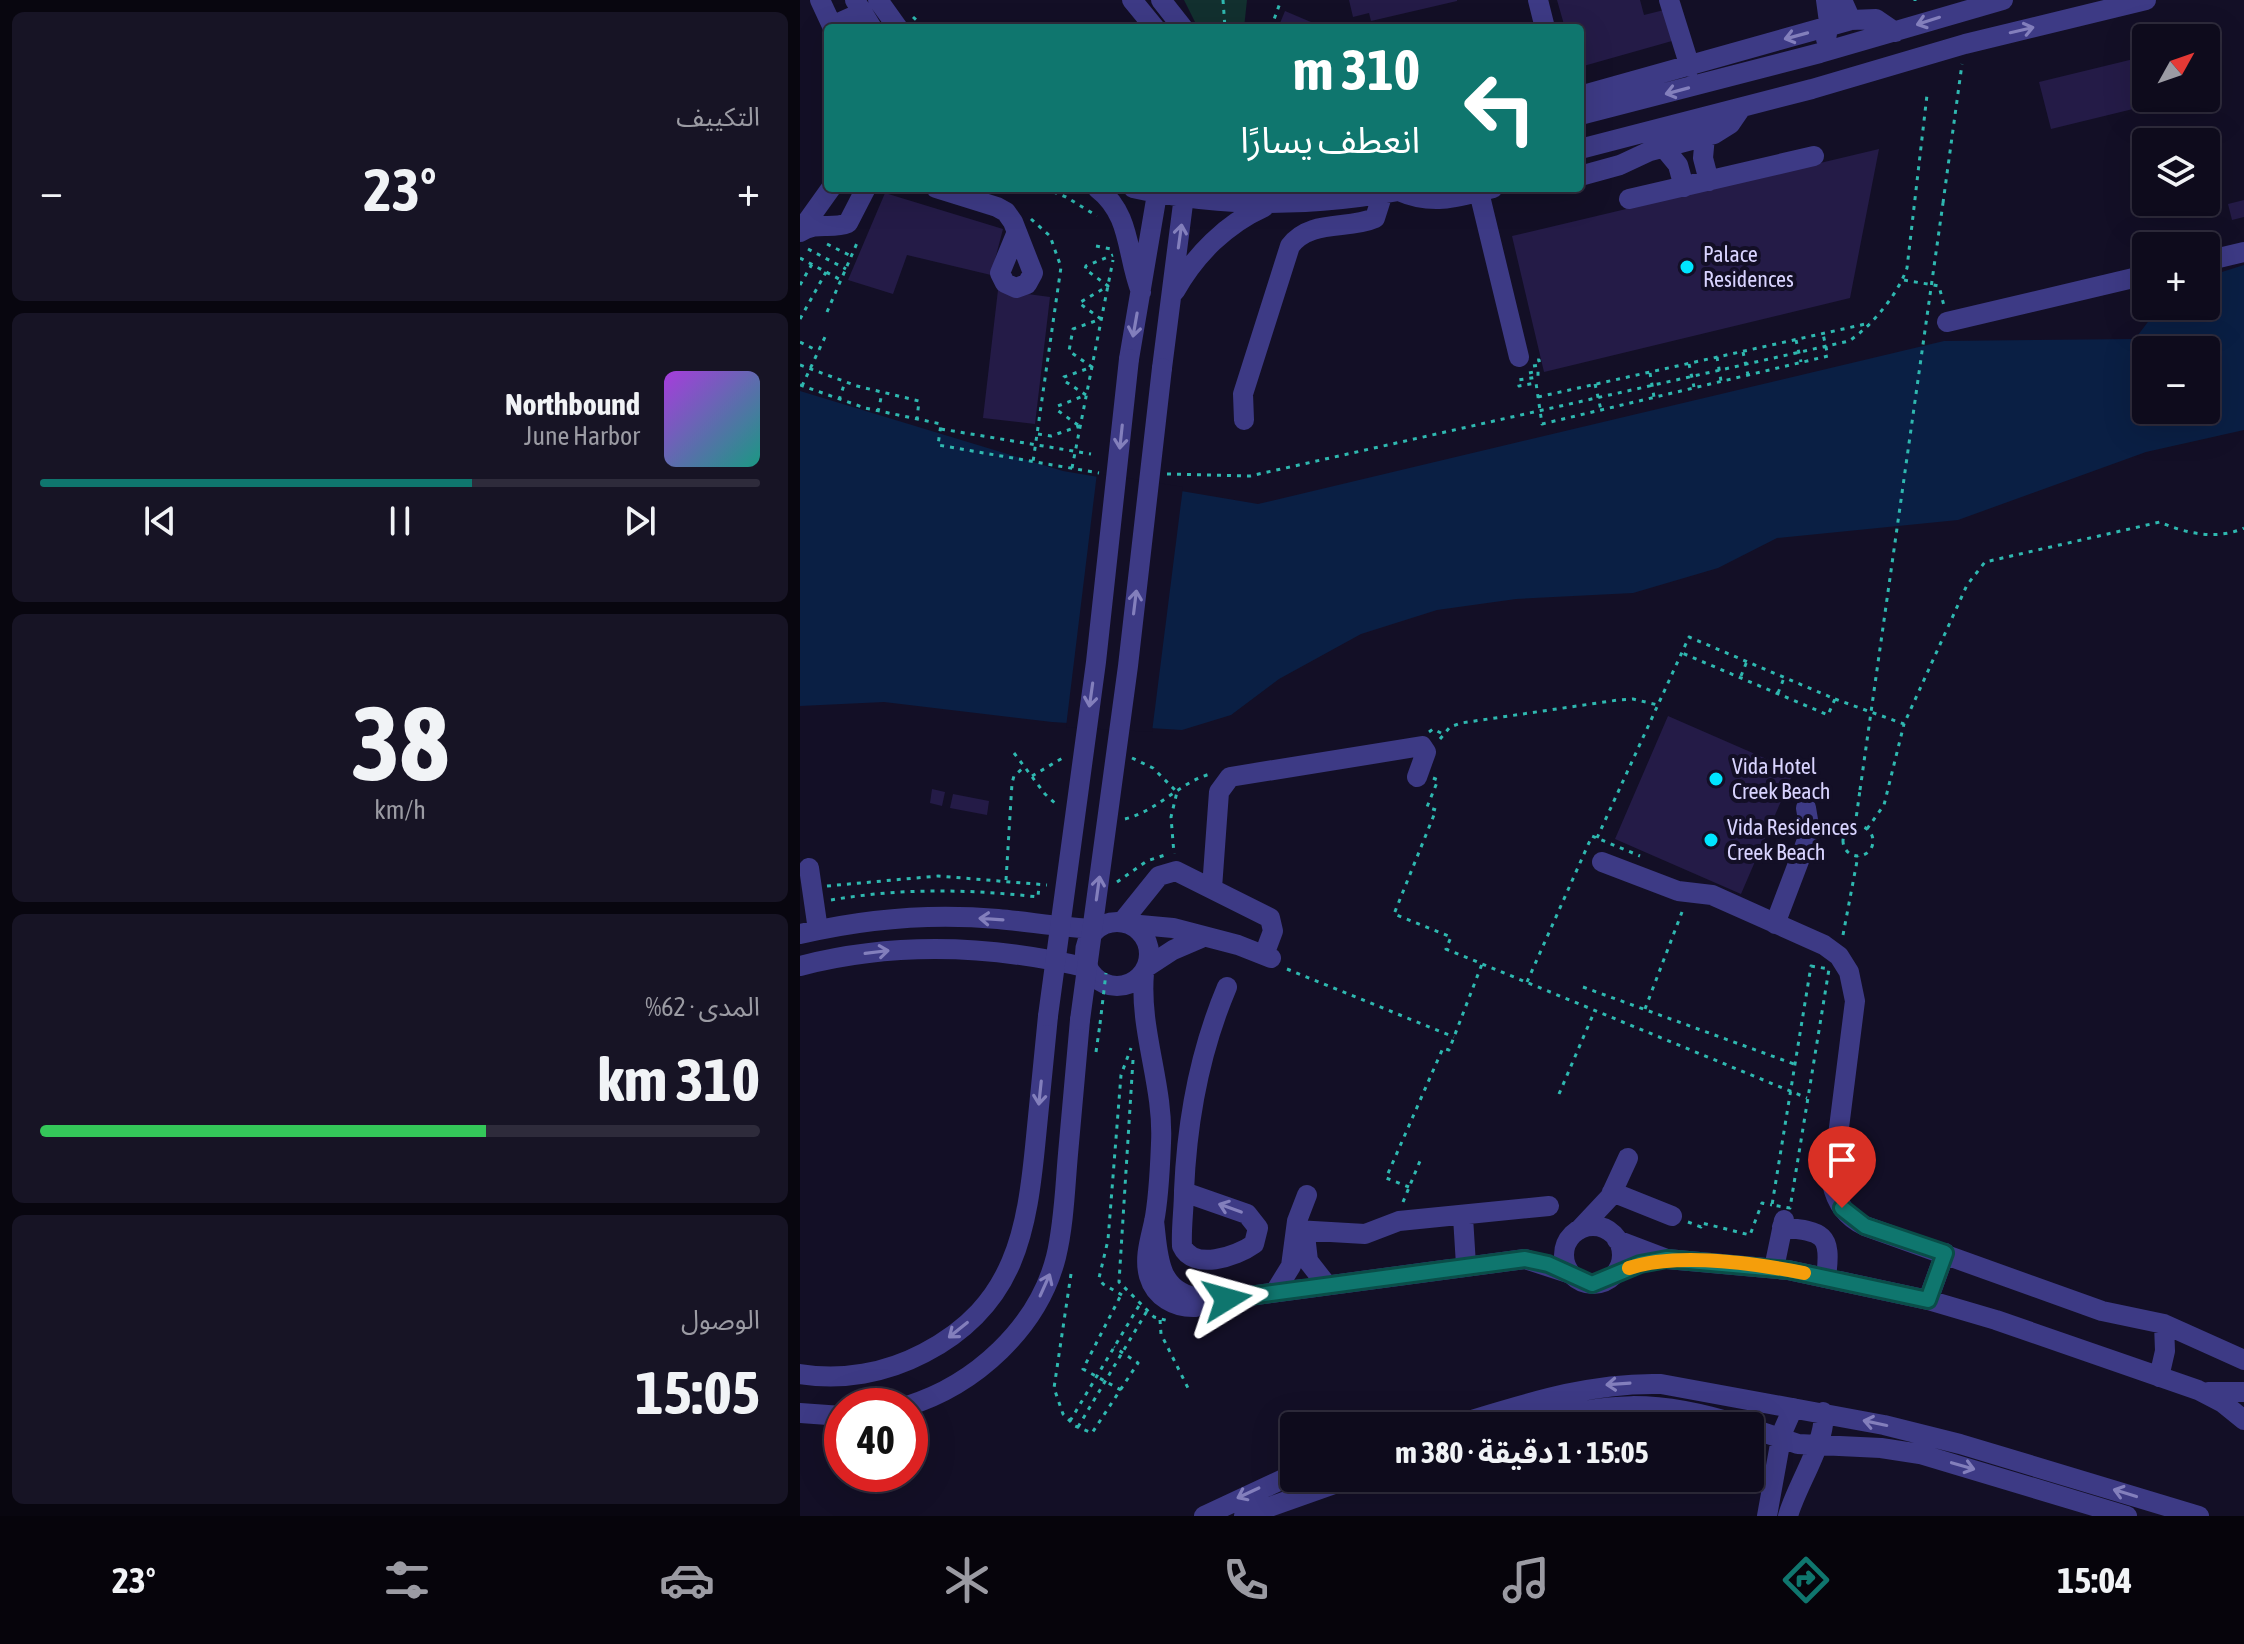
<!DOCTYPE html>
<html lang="ar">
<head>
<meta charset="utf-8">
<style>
	:root { --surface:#0e0b1c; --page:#171425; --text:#f1f3f6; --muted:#9b9ba3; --line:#2e2b3b; --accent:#0f766e }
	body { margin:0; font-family:"Asap Condensed","Noto Sans Arabic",sans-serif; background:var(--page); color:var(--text); direction:rtl; height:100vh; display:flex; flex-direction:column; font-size:30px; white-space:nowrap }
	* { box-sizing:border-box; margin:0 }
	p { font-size:26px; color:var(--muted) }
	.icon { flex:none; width:44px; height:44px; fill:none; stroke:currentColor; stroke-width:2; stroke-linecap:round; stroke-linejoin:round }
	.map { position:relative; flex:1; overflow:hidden; direction:ltr }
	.drawer { display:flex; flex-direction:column; gap:12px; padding:12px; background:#08060f; width:800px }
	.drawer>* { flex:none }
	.guide { position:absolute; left:24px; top:24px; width:760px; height:168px; border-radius:8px; box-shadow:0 8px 32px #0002,0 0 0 2px var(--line); direction:rtl; background:#0f766e; color:#fff; overflow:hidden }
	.needle { width:52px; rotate:50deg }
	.fabs { position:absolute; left:1332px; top:24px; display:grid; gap:16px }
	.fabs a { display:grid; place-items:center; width:88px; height:88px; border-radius:8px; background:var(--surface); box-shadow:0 8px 32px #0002,0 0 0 2px var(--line); font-size:40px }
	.speed { position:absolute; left:24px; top:1388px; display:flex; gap:16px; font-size:40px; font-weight:700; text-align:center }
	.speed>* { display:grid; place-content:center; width:104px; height:104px; border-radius:50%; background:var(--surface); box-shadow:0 8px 32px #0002,0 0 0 2px var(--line); line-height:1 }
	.speed .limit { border:12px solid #d22; background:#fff; color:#111 }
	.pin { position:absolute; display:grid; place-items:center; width:68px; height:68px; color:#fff; margin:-82px -34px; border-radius:50% 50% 50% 0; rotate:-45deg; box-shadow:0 0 8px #0007 }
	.pin .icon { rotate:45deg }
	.me { position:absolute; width:88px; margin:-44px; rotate:82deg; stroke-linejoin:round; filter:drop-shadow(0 0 6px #0008) }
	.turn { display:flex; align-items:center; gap:28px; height:168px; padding:0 32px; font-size:36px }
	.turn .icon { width:104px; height:104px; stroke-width:2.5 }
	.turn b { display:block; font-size:56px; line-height:68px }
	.big { font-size:60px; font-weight:700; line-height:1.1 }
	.drawer .tile { flex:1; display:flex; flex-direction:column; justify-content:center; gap:12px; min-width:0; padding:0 28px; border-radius:12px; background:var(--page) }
	.drawer .dial { align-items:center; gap:0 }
	.dial b { font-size:104px; line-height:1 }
	.song { display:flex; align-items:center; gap:24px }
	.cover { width:96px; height:96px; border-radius:12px; background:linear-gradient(135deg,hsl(280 70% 55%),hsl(170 70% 35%)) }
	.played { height:8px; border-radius:4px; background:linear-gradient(90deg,var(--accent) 60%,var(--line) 60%) }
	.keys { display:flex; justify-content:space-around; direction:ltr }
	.heat { display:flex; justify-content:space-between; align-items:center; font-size:44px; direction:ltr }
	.charge { height:12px; border-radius:6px; background:linear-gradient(90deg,#34c759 62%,var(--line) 0) }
	.trip { position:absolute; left:480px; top:1412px; width:484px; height:80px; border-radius:8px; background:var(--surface); box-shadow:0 8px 32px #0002,0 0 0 2px var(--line); font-weight:700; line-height:80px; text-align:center; direction:rtl }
	.dock { display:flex; height:128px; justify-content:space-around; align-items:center; background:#06040b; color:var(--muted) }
	.dock .icon { width:56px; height:56px }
	.dock .current { color:var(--accent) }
	.dock b { font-size:36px; color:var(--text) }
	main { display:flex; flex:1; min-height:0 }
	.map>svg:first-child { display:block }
	.green { fill:#12302f }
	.water { fill:#0a1f44; fill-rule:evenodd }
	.pier { fill:#130f26 }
	.building { fill:#241b47 }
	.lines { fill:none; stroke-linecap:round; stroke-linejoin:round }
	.path { stroke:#2fb8b0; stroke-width:3; stroke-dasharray:4 6; stroke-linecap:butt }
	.minor { stroke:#3d3a85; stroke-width:20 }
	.path-bridge { stroke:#2fb8b0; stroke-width:3; stroke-dasharray:4 6; stroke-linecap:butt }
	.minor-bridge { stroke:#3d3a85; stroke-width:20 }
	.oneway { stroke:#837fbc }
	.route-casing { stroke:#0a4d48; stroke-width:20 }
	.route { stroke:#0f766e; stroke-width:14 }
	.slow { stroke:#f59e0b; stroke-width:14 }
	.poi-dot { fill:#00e5ff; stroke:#130f26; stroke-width:3 }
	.labels { text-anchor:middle; stroke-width:8; stroke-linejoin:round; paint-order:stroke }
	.poi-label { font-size:22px; fill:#d9d4ff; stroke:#130f26; text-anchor:start }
</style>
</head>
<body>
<main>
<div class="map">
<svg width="1444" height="1516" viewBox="0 0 1444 1516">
	<rect width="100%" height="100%" fill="#130f26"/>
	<path class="green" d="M384,0H447L444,28H398Z"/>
	<path class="water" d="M1444,265V430L1346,452L1158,520L977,538L918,568L833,593L716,599L637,610L561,634L479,679L431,715L382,730L252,722L84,702L0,706V391L263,471L458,504L1144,341L1335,339L1360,306H1406V277ZM1346,350H1406V410H1346Z"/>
	<path class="pier" d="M297,473L383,487L352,732L266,727Z"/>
	<path class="building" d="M549,0H657V1L571,21L569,13L553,17Z
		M757,0H840L844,15L864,10L872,41L780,67V28H765Z
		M485,11L525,28H478Z
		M1346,56V98L1374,99L1251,129L1239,82Z
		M1079,149L1050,298L744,372L712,236Z
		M85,193L203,229L191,275L107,255L93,294L48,280Z
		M1444,200V217L1432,220L1428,204Z
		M198,290L250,297L235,424L183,418Z
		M868,716L994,771L941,894L815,839Z
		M132,789L145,792L142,806L130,803Z
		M153,794L189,801L187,815L150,808Z"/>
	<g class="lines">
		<path class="path" d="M423,0L425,28
			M1115,0V1
			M113,17L125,28
			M471,28L481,0
			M244,188L266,197L297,216
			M1143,203L1162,64
			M231,219L250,236L261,267L233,462
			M27,244L51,256
			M296,246L311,249
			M8,249L46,269
			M0,258L41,280
			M1104,280L1139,286L1144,306
			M0,285L12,264
			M27,312L57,243L53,241
			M0,319L26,272
			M301,319L279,303L308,286L285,269L286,266L313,255
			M996,340L1001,362
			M0,342L18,351
			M943,352L948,375
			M917,357L921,381
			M889,364L894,387
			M0,365L57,386L119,401L117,419
			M733,366L740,365L739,360H735
			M729,373L738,371V377L718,380L719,386L736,383L742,424L1028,356L1023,334
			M850,373L854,397
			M795,384L801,410
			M0,385L65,408L141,424L138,445L299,473
			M2,386L25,337
			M286,395L263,380L264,377L292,367L269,351L273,329L301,319
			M738,397L1070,323
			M39,400L45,382
			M78,412L82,393
			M278,425L257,410L258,406L286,395
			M141,429L291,454
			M238,434L251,436L280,426
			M272,468L313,260
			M367,474L450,476L1049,341C1072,326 1098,294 1107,268L1127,95
			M941,676L947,661
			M978,693L984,678
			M1035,699L1104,724L1167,585L1185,562L1360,522C1386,534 1418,540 1444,528
			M629,732L633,729L643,734
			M640,739L650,727L661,723L818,700L833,699L858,705
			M214,753L245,794L257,805
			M332,758L353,768L377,792L371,817L374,854
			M232,776L266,756
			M633,778L638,780L627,807L636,810L594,914L651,937L646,949L1007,1098
			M325,819C357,811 379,783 410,774
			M1055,826L1060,790
			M1043 841a15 15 0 1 1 30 0a15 15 0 1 1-30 0Z
			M1067,829L1084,805L1104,724
			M797,838L889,637L1035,699L1028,715L882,653
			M206,880L212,783L214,776L223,768
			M317,882L347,861L365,855
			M27,886L138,876L247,885
			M31,900C100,888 169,889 238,897L239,885
			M1043,935L1058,856
			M1011,966L1029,969L990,1208L972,1205Z
			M487,969L654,1037
			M727,982L792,836L840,856
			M783,987L994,1064
			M845,1009L882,912
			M296,1052L300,1024
			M333,1060L319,1282L354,1317L369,1321
			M759,1094L795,1010
			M609,1187L586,1178L643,1048L649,1050L682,964
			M603,1202L620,1161
			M888,1222L901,1227L902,1223L950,1235L962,1203L972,1205
			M271,1274L254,1388L263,1414L275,1426L292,1433L338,1363L314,1347
			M322,1295L303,1284L299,1278L308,1240L321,1075L331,1048
			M360,1320L361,1334L390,1392
			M321,1390L283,1369L322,1293
			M270,1421L340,1304
			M278,1427L347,1311"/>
		<path class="minor" d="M20,0L33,28
			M55,0L72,28
			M78,0L98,28
			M332,0L355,28
			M361,0L383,28
			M738,0L745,28
			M869,0L890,67
			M1042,0L1051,20
			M32,26L61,13
			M1026,39L1029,22L1026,0
			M780,96L1051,20L1076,19L1095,32
			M780,115L1020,53L1203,0
			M905,136L903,158L909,181
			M864,148L878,165L884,187
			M780,149L1012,89L1165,44L1346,0
			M780,176L820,165L850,151L914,134L930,124L941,108
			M136,188L197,207L206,212L213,222L233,273L227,284L216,288L205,283L200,273L216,234
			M297,188C332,215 326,254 341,292
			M333,188C427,209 520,207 614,188
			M599,191C633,206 659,197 693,188
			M679,192L719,357
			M829,199L1014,156
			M1,230L31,188
			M0,232C17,221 31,230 48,223L66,188
			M1406,261L1444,252
			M375,291C395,255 426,224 464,207
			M1147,322L1346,275
			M329,359L358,188
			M362,368L385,188
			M444,420L443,394L490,246C510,219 548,230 575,218L583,193
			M802,862L878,891L912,895L1024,945L1039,956L1049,972L1055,1001L1032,1183C1036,1203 1046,1217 1065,1226L1302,1311L1364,1324L1444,1360
			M9,868L18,930
			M412,888L419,792L430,777L622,746L626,752L617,777
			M285 954a32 32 0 1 1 64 0a32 32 0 1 1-64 0Z
			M322,922L359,876L376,871L470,918L473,931L464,955
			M329,924L373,928L438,945L471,958
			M975,924L1010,832L1006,808
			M0,934C64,919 132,913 198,919C231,922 263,928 297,929
			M0,966C96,941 192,945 288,968
			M347,967L373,950L401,938
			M344,973C339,1031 364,1085 361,1143C360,1168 359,1197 354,1222C350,1240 344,1258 349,1276C355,1297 375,1308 396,1307
			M384,1192L447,1214L458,1228L454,1244C436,1257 393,1271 382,1246C381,1228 384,1209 384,1191C387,1119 399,1053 427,987
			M812,1192L872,1216
			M663,1217L666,1265
			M354,1221C358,1251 356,1290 395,1297C405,1299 416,1298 427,1299L725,1259L771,1274
			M764 1255a29 29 0 1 1 58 0a29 29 0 1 1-58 0Z
			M982,1227C1023,1232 1032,1233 1026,1277
			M496,1230L565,1234L599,1221L749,1206
			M779,1230L810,1197L828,1158
			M505,1235L508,1261L526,1284
			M817,1240L867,1259L988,1270L1128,1300L1196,1320L1398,1390L1423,1403L1444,1420
			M974,1268L984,1220
			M475,1292L491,1266L497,1221L507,1195
			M1128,1300L1145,1253
			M0,1374C42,1381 86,1373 124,1353C216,1305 227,1231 236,1137C240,1097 244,1056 248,1016
			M1359,1377L1365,1351L1364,1324
			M1408,1392H1444
			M107,1406C175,1385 238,1328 256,1257C264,1224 265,1188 268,1154C272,1109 276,1065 280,1020
			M0,1413L42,1416
			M652,1426C722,1405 788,1382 861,1384L1084,1425L1160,1444L1399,1516
			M720,1426C806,1401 856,1398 943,1426
			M950,1428L998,1444L1081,1448L1120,1454L1327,1516
			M404,1516L494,1474
			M444,1516L551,1478
			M967,1516L982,1433L993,1408
			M988,1516C996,1486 1028,1439 1023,1412"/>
		<path class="path-bridge" d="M1060,790L1143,203
			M300,1024L306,973"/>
		<path class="minor-bridge" d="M248,1016L296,662L329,359
			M280,1020L328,666L362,368"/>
	</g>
	<defs><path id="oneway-shaft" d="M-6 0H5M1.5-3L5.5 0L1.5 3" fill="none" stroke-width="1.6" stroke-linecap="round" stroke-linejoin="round" transform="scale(2)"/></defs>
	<g class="oneway">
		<use href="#oneway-shaft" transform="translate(1128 21) rotate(162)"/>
		<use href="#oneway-shaft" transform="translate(1222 30) rotate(-13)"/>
		<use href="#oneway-shaft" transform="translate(996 36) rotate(165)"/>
		<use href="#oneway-shaft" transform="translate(877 91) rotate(165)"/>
		<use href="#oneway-shaft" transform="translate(380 236) rotate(-82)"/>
		<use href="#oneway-shaft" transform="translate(335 325) rotate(100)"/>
		<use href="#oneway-shaft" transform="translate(321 437) rotate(96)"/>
		<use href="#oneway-shaft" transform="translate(335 602) rotate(-83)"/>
		<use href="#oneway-shaft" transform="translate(291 695) rotate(98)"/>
		<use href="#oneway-shaft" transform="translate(298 888) rotate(-82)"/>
		<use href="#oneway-shaft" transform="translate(191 919) rotate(-176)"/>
		<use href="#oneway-shaft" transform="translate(77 952) rotate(-7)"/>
		<use href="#oneway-shaft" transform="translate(240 1093) rotate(96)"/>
		<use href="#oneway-shaft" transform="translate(430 1208) rotate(-160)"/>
		<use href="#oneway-shaft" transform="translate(245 1285) rotate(-66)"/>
		<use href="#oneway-shaft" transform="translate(158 1330) rotate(141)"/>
		<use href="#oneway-shaft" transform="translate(818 1384) rotate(176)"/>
		<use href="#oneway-shaft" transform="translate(1075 1423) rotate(-168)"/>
		<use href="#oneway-shaft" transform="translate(1163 1466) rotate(16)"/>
		<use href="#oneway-shaft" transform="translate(448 1493) rotate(155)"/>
		<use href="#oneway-shaft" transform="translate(1325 1493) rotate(-163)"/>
	</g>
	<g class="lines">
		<defs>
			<path id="route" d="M427,1299L725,1259L748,1264L792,1284L840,1264L867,1259L988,1270L1128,1300L1145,1253L1065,1226L1042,1208"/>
		</defs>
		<use href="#route" class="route-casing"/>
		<use href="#route" class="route"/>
		<path class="slow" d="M829,1268C878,1252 953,1263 1004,1273"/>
	</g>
	<g class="poi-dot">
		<circle cx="887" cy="267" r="8"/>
		<circle cx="916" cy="779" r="8"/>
		<circle cx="911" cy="840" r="8"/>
	</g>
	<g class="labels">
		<g class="poi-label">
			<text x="903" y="262">Palace<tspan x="903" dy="25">Residences</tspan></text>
			<text x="932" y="774">Vida Hotel<tspan x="932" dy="25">Creek Beach</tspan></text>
			<text x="927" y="835">Vida Residences<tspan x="927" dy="25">Creek Beach</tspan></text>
		</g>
	</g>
</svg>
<div class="fabs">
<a><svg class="needle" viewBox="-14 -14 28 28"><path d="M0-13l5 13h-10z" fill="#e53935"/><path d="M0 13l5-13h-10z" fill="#9b9ba3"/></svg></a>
<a><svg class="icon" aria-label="layers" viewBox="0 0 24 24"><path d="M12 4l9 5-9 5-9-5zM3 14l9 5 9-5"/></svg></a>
<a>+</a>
<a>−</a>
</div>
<div class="speed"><div class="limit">40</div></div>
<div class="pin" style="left:1042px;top:1208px;background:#d93025"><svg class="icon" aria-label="arrive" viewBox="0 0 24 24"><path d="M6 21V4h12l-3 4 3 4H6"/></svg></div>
<svg class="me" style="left:427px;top:1299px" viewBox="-20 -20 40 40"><path d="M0-17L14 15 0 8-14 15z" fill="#0f766e" stroke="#fff" stroke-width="4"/></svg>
<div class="trip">15:05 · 1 دقيقة · 380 m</div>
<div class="guide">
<div class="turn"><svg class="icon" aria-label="left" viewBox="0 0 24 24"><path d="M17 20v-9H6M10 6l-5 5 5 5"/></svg><div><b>310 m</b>انعطف يسارًا</div></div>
</div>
</div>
<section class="drawer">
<div class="tile"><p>التكييف</p>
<div class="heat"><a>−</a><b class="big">23°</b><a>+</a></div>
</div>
<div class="tile">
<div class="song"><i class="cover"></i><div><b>Northbound</b><p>June Harbor</p></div></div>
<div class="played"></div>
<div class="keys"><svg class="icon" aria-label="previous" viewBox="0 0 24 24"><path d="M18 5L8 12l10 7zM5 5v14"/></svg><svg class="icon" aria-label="pause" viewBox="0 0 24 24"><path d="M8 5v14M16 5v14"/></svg><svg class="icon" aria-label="next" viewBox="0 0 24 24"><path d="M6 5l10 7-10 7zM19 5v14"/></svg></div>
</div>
<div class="tile dial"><b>38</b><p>km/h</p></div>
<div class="tile"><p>المدى · 62%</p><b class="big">310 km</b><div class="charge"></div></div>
<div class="tile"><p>الوصول</p><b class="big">15:05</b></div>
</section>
</main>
<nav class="dock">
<b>15:04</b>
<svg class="icon current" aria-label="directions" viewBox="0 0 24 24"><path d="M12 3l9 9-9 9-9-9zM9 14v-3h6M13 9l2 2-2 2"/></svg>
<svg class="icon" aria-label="music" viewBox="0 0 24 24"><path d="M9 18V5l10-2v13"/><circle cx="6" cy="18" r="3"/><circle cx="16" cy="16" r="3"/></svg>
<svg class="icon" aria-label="phone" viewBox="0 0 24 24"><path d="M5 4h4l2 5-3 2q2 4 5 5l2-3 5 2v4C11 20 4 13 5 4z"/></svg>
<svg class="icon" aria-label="climate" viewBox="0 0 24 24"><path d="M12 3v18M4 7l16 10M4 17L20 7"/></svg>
<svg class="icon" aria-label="car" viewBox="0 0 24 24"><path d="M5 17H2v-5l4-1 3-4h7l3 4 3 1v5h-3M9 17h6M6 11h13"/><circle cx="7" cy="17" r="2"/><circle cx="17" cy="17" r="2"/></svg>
<svg class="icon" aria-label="filters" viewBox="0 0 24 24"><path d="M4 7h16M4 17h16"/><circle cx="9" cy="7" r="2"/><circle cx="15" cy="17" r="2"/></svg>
<b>23°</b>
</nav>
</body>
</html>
